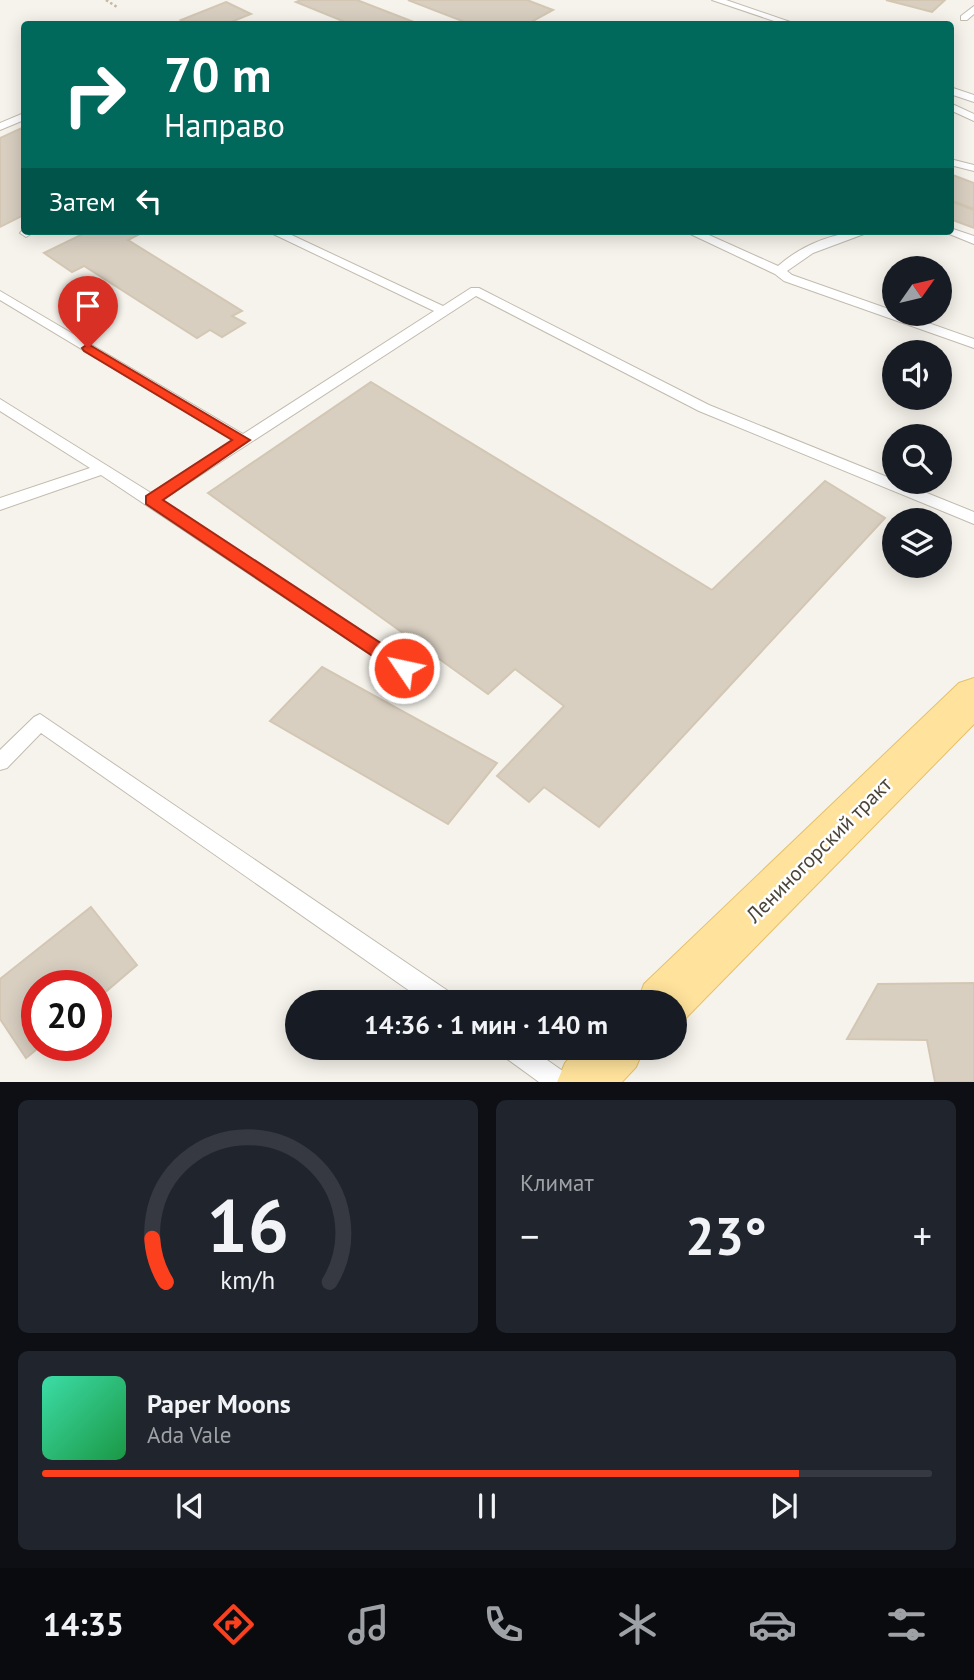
<!DOCTYPE html>
<html lang="ru">
<head>
<meta charset="utf-8">
<style>
	:root { --surface:#171b24; --page:#20242c; --text:#f1f3f6; --muted:#9ea1a6; --line:#363941; --accent:#fc3f1d }
	body { margin:0; font-family:"PT Sans",sans-serif; background:var(--page); color:var(--text); height:100vh; display:flex; flex-direction:column; font-size:26px; white-space:nowrap }
	* { box-sizing:border-box; margin:0 }
	p { font-size:23px; color:var(--muted) }
	.icon { flex:none; width:38px; height:38px; fill:none; stroke:currentColor; stroke-width:2; stroke-linecap:round; stroke-linejoin:round }
	.map { position:relative; height:1082px; overflow:hidden }
	.drawer { display:flex; flex-direction:column; gap:18px; padding:18px; background:#0d0f14; flex:1 }
	.drawer>* { flex:none }
	.banner { position:absolute; left:21px; top:21px; width:933px; height:214px; border-radius:7px; box-shadow:0 4px 18px #0003; background:#00695c; color:#fff; overflow:hidden }
	.needle { width:46px; rotate:56deg }
	.tools { position:absolute; left:882px; top:256px; display:grid; gap:14px }
	.tools a { display:grid; place-items:center; width:70px; height:70px; border-radius:50%; background:var(--surface); box-shadow:0 4px 18px #0003; font-size:35px }
	.speed { position:absolute; left:21px; top:970px; display:flex; gap:14px; font-size:35px; font-weight:700; text-align:center }
	.speed>* { display:grid; place-content:center; width:91px; height:91px; border-radius:50%; background:var(--surface); box-shadow:0 4px 18px #0003; line-height:1 }
	.speed .limit { border:10px solid #d22; background:#fff; color:#111 }
	.pin { position:absolute; display:grid; place-items:center; width:60px; height:60px; color:#fff; margin:-72px -30px; border-radius:50% 50% 50% 0; rotate:-45deg; box-shadow:0 0 7px #0007 }
	.pin .icon { rotate:45deg }
	.me { position:absolute; width:77px; margin:-38px; rotate:304deg; stroke-linejoin:round; filter:drop-shadow(0 0 5px #0008) }
	.turn { display:flex; align-items:center; gap:24px; height:147px; padding:0 28px; font-size:32px }
	.turn .icon { width:91px; height:91px; stroke-width:2.5 }
	.turn b { display:block; font-size:49px; line-height:60px }
	.then { display:flex; align-items:center; height:66px; padding:0 28px; background:#0003; gap:14px; font-size:26px }
	.big { font-size:52px; font-weight:700; line-height:1.1 }
	.drawer .widget { flex:1; display:flex; flex-direction:column; justify-content:center; gap:10px; min-width:0; padding:0 24px; border-radius:10px; background:var(--page) }
	.drawer .dial { align-items:center; gap:0 }
	.dial svg { height:182px; overflow:visible; fill:none; stroke:var(--line); stroke-width:7; stroke-linecap:round; text-anchor:middle }
	.dial text { fill:var(--text); stroke:none }
	.song { display:flex; align-items:center; gap:21px }
	.cover { width:84px; height:84px; border-radius:10px; background:linear-gradient(135deg,hsl(160 70% 55%),hsl(140 70% 35%)) }
	.played { height:7px; border-radius:4px; background:linear-gradient(90deg,var(--accent) 85%,var(--line) 85%) }
	.keys { display:flex; justify-content:space-around; direction:ltr }
	.heat { display:flex; justify-content:space-between; align-items:center; font-size:38px; direction:ltr }
	.drawer .tiles { flex:1; display:grid; gap:18px; grid-template-columns:1fr 1fr }
	.widget:last-child { grid-column:span 2 }
	.trip { position:absolute; left:285px; top:990px; width:402px; height:70px; border-radius:35px; background:var(--surface); box-shadow:0 4px 18px #0003; font-weight:700; line-height:70px; text-align:center }
	.tab-bar { display:flex; height:112px; justify-content:space-around; align-items:center; background:#090b0e; color:var(--muted) }
	.tab-bar .icon { width:49px; height:49px }
	.tab-bar .active { color:var(--accent) }
	.tab-bar b { font-size:32px; color:var(--text) }
	.map>svg:first-child { display:block }
	.building { fill:#d8cfc1; stroke:#d3c7b4; stroke-width:2 }
	.lines { fill:none; stroke-linecap:round; stroke-linejoin:round }
	.lane-casing { stroke:#c2bbae; stroke-width:2 }
	.primary-casing { stroke:#e6c16a; stroke-width:2 }
	.path { stroke:#c4b79f; stroke-width:2.5; stroke-dasharray:2.5 2.5; stroke-linecap:butt }
	.lane { fill:#fff; fill-rule:evenodd }
	.primary { fill:#ffe39c; fill-rule:evenodd }
	.route { fill:#fc3f1d; stroke:#a42913; stroke-width:2 }
	.labels { text-anchor:middle; stroke-width:5; stroke-linejoin:round; paint-order:stroke }
	.near-street-label { font-size:21px; fill:#4b4439; stroke:#fff }
</style>
</head>
<body>
<div class="map">
<svg width="974" height="1082" viewBox="0 0 974 1082">
	<rect width="100%" height="100%" fill="#f6f3ec"/>
	<path class="building" d="M301,0H357L419,24H350L296,2Z
		M408,0H527L553,10L531,22L539,24H470Z
		M886,0H945L932,12Z
		M226,2L251,14L226,24H191L181,20Z
		M24,127V215L0,227V138Z
		M950,174L974,183V209L950,200Z
		M950,201L974,210V228L950,219Z
		M89,231H145L128,240L242,311L232,316L245,323L222,337L210,330L197,338L84,266L72,272L44,253Z
		M371,382L712,590L825,481L885,518L599,827L544,787L529,802L497,776L564,706L515,669L488,694L208,493Z
		M322,667L497,763L448,824L270,721Z
		M91,907L137,965L96,1000V985H37V1045H42L26,1058L0,1019V979Z
		M974,983V1082H935L927,1040L847,1039L878,984Z"/>
	<g class="lines">
		<defs>
			<path id="lane" d="M712,0H726L796,24H783Z
				M974,6V14L967,20H961V16Z
				M950,87L974,95V102L950,94Z
				M950,103L974,114V121L950,110Z
				M24,113V120L0,130V123Z
				M950,159L974,165V171L950,165Z
				M950,228L974,236V244L942,231H950Z
				M24,229V231H36L26,237L20,233Z
				M267,231H283L443,306L471,288H479L709,405L974,512V524L699,411L476,296L162,500L410,663L413,668L410,673L404,675L398,673L101,475L0,510V498L90,468L0,411V399L151,493L233,440L0,300V291L243,434L434,311Z
				M684,231H700L778,266C804,243 838,231 872,231L813,253L787,271L792,275L974,339V348L784,281L775,274Z
				M40,714L454,995L457,1003H427L41,733L7,768L0,770V750L34,717Z
				M500,1048H530L567,1074L570,1082H539L503,1056Z"/>
			<path id="primary" d="M974,678V724L682,1022L676,1024V1003H637L644,984L959,683Z
				M579,1048H644L636,1067L622,1082H557L565,1063Z"/>
		</defs>
		<use href="#lane" class="lane-casing"/>
		<use href="#primary" class="primary-casing"/>
		<path class="path" d="M106,0L117,7"/>
		<use href="#lane" class="lane"/>
		<use href="#primary" class="primary"/>
	</g>
	<path class="route" d="M88,344L250,440L163,500L411,663L413,668L411,673H398L146,504V496L232,440L84,351L82,348Z"/>
	<g class="labels">
		<g class="near-street-label">
			<text transform="translate(819 850) rotate(-45)" y="7">Лениногорский тракт</text>
		</g>
	</g>
</svg>
<div class="tools">
<a><svg class="needle" viewBox="-14 -14 28 28"><path d="M0-13l5 13h-10z" fill="#e53935"/><path d="M0 13l5-13h-10z" fill="#9ea1a6"/></svg></a>
<a><svg class="icon" aria-label="sound" viewBox="0 0 24 24"><path d="M4 9h4l5-4v14l-5-4H4zM17 9q2 3 0 6"/></svg></a>
<a><svg class="icon" aria-label="search" viewBox="0 0 24 24"><circle cx="10" cy="10" r="6"/><path d="M15 15l6 6"/></svg></a>
<a><svg class="icon" aria-label="layers" viewBox="0 0 24 24"><path d="M12 4l9 5-9 5-9-5zM3 14l9 5 9-5"/></svg></a>
</div>
<div class="speed"><div class="limit">20</div></div>
<div class="pin" style="left:88px;top:348px;background:#d93025"><svg class="icon" aria-label="arrive" viewBox="0 0 24 24"><path d="M6 21V4h12l-3 4 3 4H6"/></svg></div>
<svg class="me" style="left:404px;top:668px" viewBox="-20 -20 40 40"><circle r="17" fill="#fc3f1d" stroke="#fff" stroke-width="3"/><path d="M0-11L8 9 0 5-8 9z" fill="#fff"/></svg>
<div class="trip">14:36 · 1 мин · 140 m</div>
<div class="banner">
<div class="turn"><svg class="icon" aria-label="right" viewBox="0 0 24 24"><path d="M7 20v-9h11M14 6l5 5-5 5"/></svg><div><b>70 m</b>Направо</div></div>
<div class="then">Затем<svg class="icon" aria-label="left" viewBox="0 0 24 24"><path d="M17 20v-9H6M10 6l-5 5 5 5"/></svg></div>
</div>
</div>
<section class="drawer">
<div class="tiles">
<div class="widget dial"><svg viewBox="0 0 100 80">
<path d="M14 69A42 42 0 1 1 86 69"/>
<path d="M14 69A42 42 0 0 1 8 50" stroke="#fc3f1d"/>
<text x="50" y="56" font-size="32" font-weight="700">16</text>
<text x="50" y="72" font-size="11">km/h</text>
</svg></div>
<div class="widget"><p>Климат</p>
<div class="heat"><a>−</a><b class="big">23°</b><a>+</a></div>
</div>
<div class="widget">
<div class="song"><i class="cover"></i><div><b>Paper Moons</b><p>Ada Vale</p></div></div>
<div class="played"></div>
<div class="keys"><svg class="icon" aria-label="previous" viewBox="0 0 24 24"><path d="M18 5L8 12l10 7zM5 5v14"/></svg><svg class="icon" aria-label="pause" viewBox="0 0 24 24"><path d="M8 5v14M16 5v14"/></svg><svg class="icon" aria-label="next" viewBox="0 0 24 24"><path d="M6 5l10 7-10 7zM19 5v14"/></svg></div>
</div>
</div>
</section>
<nav class="tab-bar">
<b>14:35</b>
<svg class="icon active" aria-label="directions" viewBox="0 0 24 24"><path d="M12 3l9 9-9 9-9-9zM9 14v-3h6M13 9l2 2-2 2"/></svg>
<svg class="icon" aria-label="music" viewBox="0 0 24 24"><path d="M9 18V5l10-2v13"/><circle cx="6" cy="18" r="3"/><circle cx="16" cy="16" r="3"/></svg>
<svg class="icon" aria-label="phone" viewBox="0 0 24 24"><path d="M5 4h4l2 5-3 2q2 4 5 5l2-3 5 2v4C11 20 4 13 5 4z"/></svg>
<svg class="icon" aria-label="climate" viewBox="0 0 24 24"><path d="M12 3v18M4 7l16 10M4 17L20 7"/></svg>
<svg class="icon" aria-label="car" viewBox="0 0 24 24"><path d="M5 17H2v-5l4-1 3-4h7l3 4 3 1v5h-3M9 17h6M6 11h13"/><circle cx="7" cy="17" r="2"/><circle cx="17" cy="17" r="2"/></svg>
<svg class="icon" aria-label="filters" viewBox="0 0 24 24"><path d="M4 7h16M4 17h16"/><circle cx="9" cy="7" r="2"/><circle cx="15" cy="17" r="2"/></svg>
</nav>
</body>
</html>
